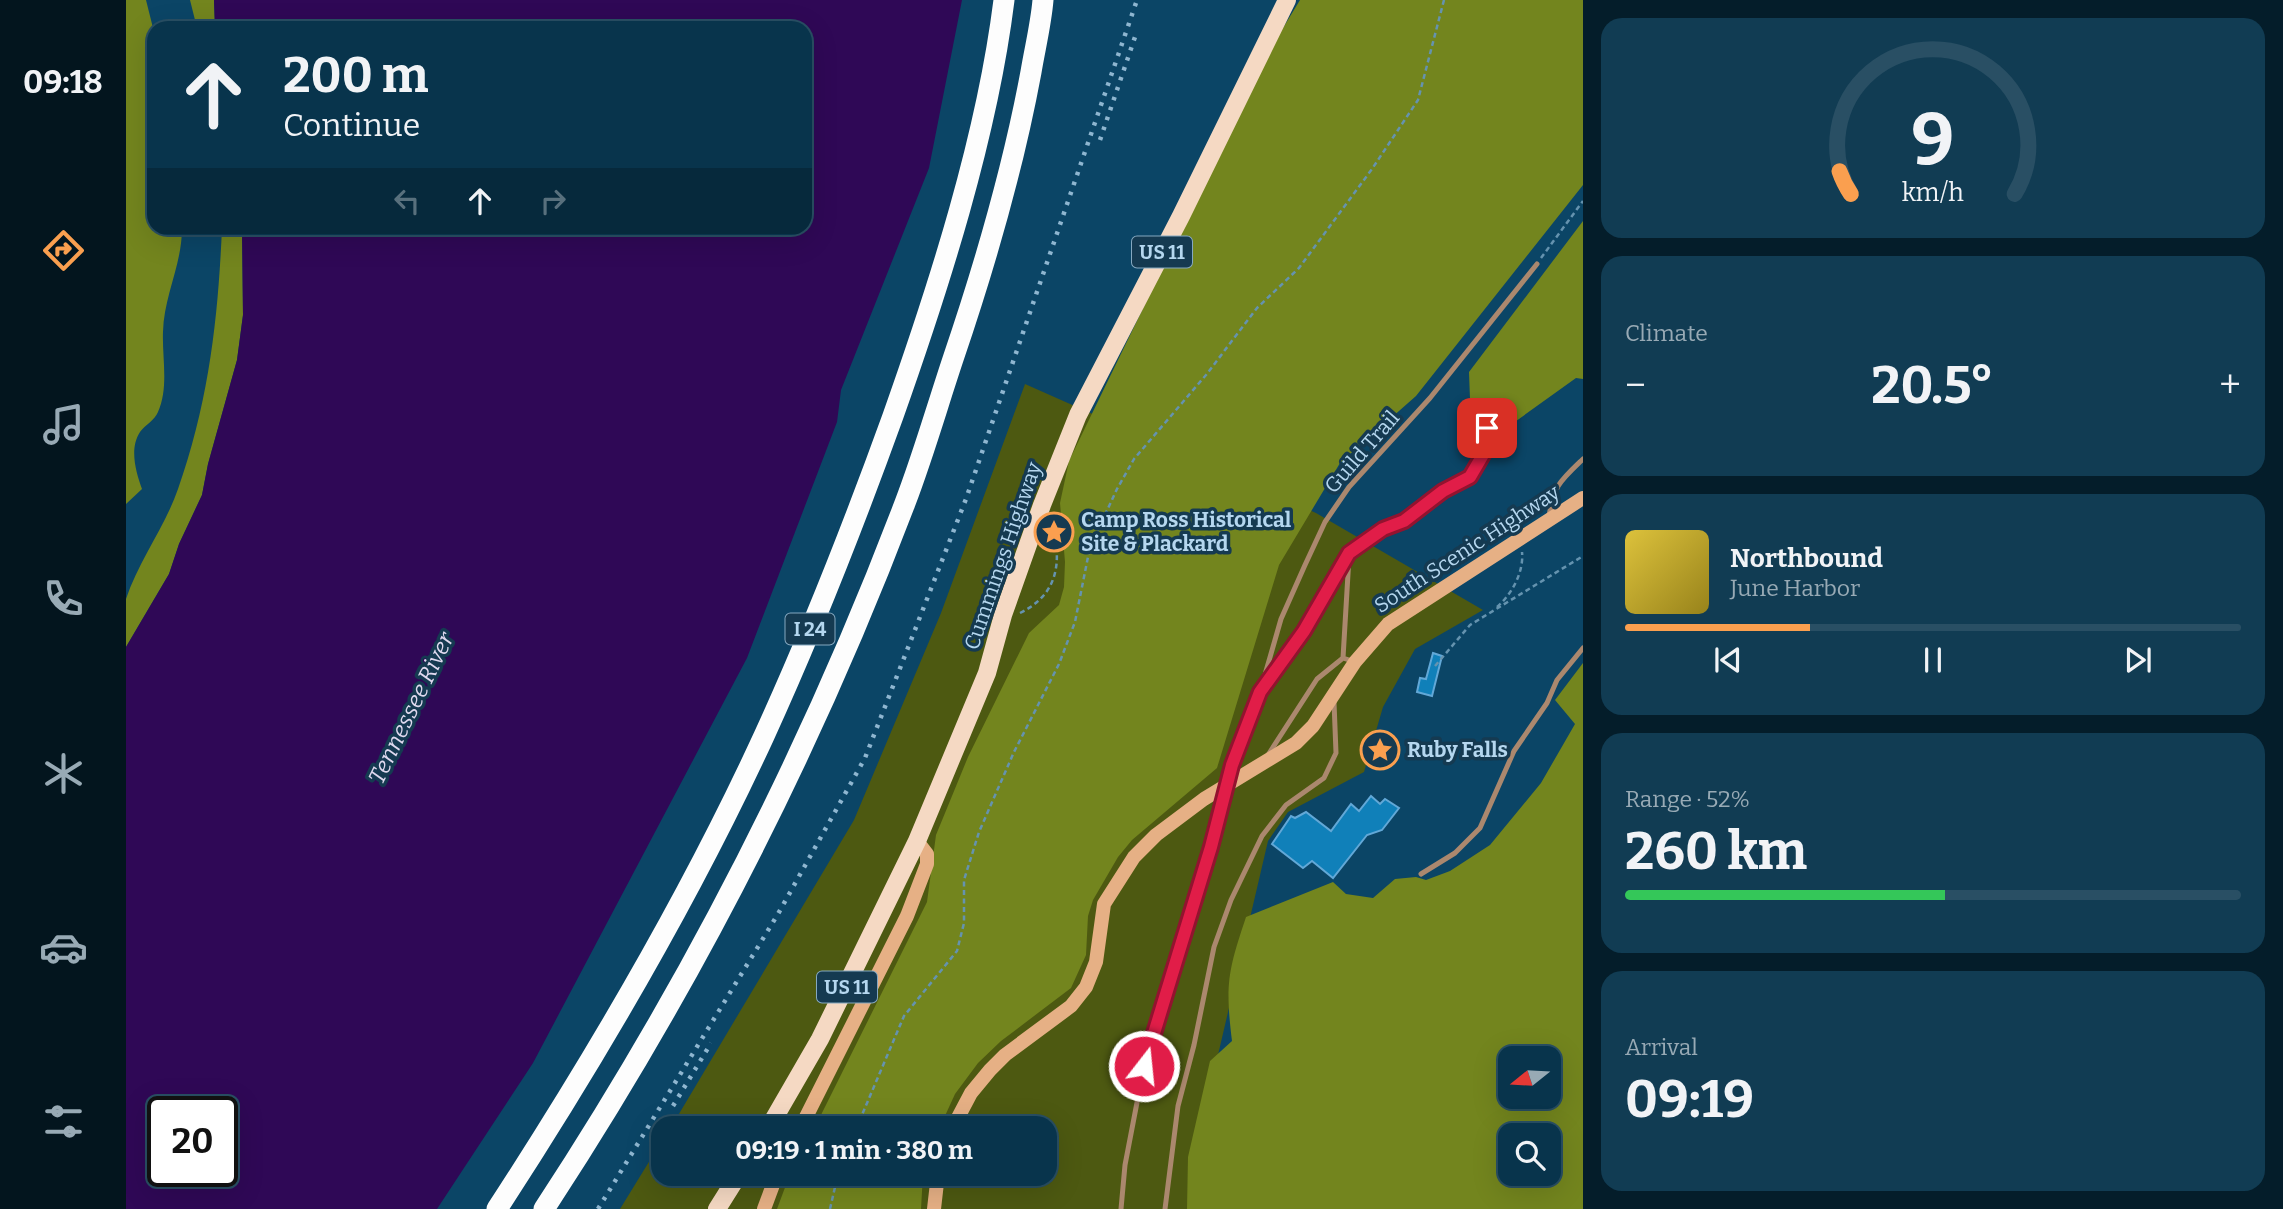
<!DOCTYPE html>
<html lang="en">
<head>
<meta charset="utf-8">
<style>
	:root { --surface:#08344c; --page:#113c53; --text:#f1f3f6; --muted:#98aab5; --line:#294f64; --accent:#fa9f4f }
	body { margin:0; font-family:Bitter,serif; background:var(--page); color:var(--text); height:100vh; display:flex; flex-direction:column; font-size:26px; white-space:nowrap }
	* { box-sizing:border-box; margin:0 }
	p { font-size:23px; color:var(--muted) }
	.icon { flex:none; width:38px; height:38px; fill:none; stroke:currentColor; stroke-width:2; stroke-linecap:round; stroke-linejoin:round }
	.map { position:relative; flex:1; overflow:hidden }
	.sheet { display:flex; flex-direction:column; gap:18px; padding:18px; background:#041d2a; width:700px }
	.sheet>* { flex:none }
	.top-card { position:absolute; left:21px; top:21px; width:665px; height:214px; border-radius:21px; box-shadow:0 7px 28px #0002,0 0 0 2px var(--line); background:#08344c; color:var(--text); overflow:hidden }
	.needle { width:46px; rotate:252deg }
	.fabs { position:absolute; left:1372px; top:1046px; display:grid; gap:14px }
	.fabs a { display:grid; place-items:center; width:63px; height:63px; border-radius:14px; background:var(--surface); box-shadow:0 7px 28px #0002,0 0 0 2px var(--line); font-size:35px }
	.speed { position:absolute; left:21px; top:1096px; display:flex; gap:14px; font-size:35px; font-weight:700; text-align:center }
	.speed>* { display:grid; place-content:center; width:91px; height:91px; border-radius:50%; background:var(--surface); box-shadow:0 7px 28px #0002,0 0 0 2px var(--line); line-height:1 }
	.speed .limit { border:4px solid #111; border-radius:10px; background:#fff; color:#111 }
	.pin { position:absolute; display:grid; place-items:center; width:60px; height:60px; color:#fff; margin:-30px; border-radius:14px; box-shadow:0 4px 10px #0006 }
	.me { position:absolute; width:77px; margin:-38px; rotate:16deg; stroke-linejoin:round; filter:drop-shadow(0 0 5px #0008) }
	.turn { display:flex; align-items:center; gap:24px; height:147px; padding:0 21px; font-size:32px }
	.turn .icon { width:91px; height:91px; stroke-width:2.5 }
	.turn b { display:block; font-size:49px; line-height:60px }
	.lanes { display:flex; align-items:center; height:66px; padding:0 21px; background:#0003; justify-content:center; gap:35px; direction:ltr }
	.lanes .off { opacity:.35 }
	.big { font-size:52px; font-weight:700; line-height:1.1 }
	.sheet .widget { flex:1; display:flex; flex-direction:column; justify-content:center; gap:10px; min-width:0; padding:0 24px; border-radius:21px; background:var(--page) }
	.sheet .dial { align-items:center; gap:0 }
	.dial svg { height:182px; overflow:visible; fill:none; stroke:var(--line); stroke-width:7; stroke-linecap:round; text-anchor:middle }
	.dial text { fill:var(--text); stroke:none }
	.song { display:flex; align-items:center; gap:21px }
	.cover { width:84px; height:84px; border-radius:10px; background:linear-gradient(135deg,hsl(50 70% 55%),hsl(50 70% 35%)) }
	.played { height:7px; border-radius:4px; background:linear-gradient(90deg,var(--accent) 30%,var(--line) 30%) }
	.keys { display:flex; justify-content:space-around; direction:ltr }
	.heat { display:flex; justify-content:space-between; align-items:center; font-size:38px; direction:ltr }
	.charge { height:10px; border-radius:5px; background:linear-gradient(90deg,#34c759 52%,var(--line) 0) }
	.trip { position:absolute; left:525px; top:1116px; width:406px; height:70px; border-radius:21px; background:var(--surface); box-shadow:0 7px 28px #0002,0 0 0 2px var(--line); font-weight:700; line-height:70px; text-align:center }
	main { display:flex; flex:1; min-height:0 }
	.tabs { display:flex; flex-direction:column; width:126px; justify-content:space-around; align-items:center; background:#03151e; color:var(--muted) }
	.tabs .icon { width:49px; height:49px }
	.tabs .active { color:var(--accent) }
	.tabs b { font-size:32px; color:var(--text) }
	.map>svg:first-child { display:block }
	.green { fill:#4d5911 }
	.forest { fill:#73851e; fill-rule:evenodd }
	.water { fill:#2f0856; fill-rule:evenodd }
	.building { fill:#1080b9; stroke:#62a8d7; stroke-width:2 }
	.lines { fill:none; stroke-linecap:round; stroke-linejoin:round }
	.path { stroke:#6593af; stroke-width:2.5; stroke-dasharray:5 3.5; stroke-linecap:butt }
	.lane { stroke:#ab886e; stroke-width:5 }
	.secondary { stroke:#e6b085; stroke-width:14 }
	.primary { stroke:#f5d9c3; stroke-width:18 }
	.highway { stroke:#fdfdfd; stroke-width:21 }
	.rail { stroke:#8fb6d0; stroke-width:4.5; stroke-dasharray:3.5 7; stroke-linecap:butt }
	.route-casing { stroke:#92132f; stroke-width:18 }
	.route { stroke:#e11d48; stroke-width:12 }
	.labels { text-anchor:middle; stroke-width:7; stroke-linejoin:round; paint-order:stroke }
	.shield { fill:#153a51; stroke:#85a8c0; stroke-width:2 }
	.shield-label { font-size:19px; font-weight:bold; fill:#b5d7ef }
	.street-label { font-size:21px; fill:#b5d7ef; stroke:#153a51 }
	.poi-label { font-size:21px; font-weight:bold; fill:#b5d7ef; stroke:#153a51; text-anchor:start }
	.water-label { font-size:23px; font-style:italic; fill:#dfd9ef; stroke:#153a51 }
</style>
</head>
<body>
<main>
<nav class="tabs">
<b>09:18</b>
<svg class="icon active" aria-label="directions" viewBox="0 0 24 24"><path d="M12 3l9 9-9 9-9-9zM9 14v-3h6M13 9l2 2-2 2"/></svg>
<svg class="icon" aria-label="music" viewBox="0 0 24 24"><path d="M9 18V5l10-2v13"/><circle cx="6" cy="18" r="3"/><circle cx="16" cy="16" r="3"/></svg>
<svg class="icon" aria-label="phone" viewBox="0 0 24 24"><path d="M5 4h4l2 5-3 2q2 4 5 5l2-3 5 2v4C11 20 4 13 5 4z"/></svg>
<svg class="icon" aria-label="climate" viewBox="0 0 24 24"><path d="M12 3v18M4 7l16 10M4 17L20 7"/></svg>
<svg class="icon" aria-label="car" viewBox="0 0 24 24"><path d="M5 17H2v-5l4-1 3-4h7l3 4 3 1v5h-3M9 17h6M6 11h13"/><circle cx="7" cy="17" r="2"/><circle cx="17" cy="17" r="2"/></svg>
<svg class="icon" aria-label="filters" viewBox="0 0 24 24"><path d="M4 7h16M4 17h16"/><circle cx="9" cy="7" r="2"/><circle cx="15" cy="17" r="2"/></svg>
</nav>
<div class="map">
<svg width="1457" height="1209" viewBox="0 0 1457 1209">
	<rect width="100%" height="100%" fill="#0b4566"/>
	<path class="green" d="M899,384L1190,513L1357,610L1289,649L1257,707L1238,772L1162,812L1142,841L1092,1055L1077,1209H494L537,1139V1174H919V1129H544L728,820L815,613Z"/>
	<path class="forest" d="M0,0H20L28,32V228H56C56,265 38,295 37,332C36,357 43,388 32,412C29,420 19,425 14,432C3,449 10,472 16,489L0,504Z
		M64,0H88L89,28H71Z
		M1174,0H1457V185L1290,396L1214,463L1153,565L1091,768L1006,840L992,857L967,900L962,916L960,955L945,988L875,1041L852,1063L829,1094L813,1129H688L801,902L810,835L842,757L903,633L933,605L938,587L939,562L934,503L943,461L1138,59Z
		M1457,221V379L1450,378L1379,429L1344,399L1343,372Z
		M96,228H116L117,315L111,360L82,464L76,495L53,544L43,574L0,647C0,633 0,612 0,599C13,560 39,527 52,489C83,401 92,319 96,228Z
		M1457,663V1209H1061L1062,1157L1084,1061L1106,1041C1099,984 1102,971 1120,917L1207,882L1220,894L1247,898L1269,879L1290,877L1300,880L1324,871L1364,845L1415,783L1449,724L1429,700ZM1384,1059H1423V1097H1384ZM1384,1136H1423V1174H1384Z
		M664,1174H797L795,1209H651Z"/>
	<path class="water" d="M88,0H836L803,168L715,390L711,422L621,658L407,1063L311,1209H0V647L43,574L53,544L76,495L82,464L111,360L117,315L116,228H679V28H89ZM37,1111H96V1171H37Z"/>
	<path class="building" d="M1307,653L1316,656L1306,696L1291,692L1294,678L1300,679Z
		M1245,796L1254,804L1259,799L1273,808L1256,830L1241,835L1207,878L1186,861L1177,868L1146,844L1165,816L1169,818L1180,812L1205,831L1225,804L1233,811Z"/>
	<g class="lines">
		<path class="path" d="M1415,258L1457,201
			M1371,607C1386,594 1398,572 1396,552
			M894,613C933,594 936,561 926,524
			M1309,666L1344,625L1457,556
			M730,1129L778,1016L831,951L838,923V880L853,832L888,752L933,664L949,622L964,547L991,489L1008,459L1080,375L1131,308L1173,268L1246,169L1292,100L1318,0
			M704,1209L712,1174"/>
		<path class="lane" d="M1423,517C1427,486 1435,480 1457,459
			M1217,658L1223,557
			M1136,690L1178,631L1223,553L1257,529L1278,521L1317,491L1344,477L1358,453L1361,428L1343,411L1334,420
			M1142,755L1191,679L1217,658L1229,662
			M1295,874L1329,853L1354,828L1388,751L1421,703L1431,680L1457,648
			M995,1209L999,1165L1018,1066L1039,992L1085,847L1106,765L1134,692L1155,619L1179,565L1199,522L1223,487L1304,398L1411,264
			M1039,1209L1052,1106L1068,1045L1088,947L1105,900L1136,836L1160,805L1198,778L1210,753L1208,702"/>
		<path class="secondary" d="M674,1129L781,916L801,864V854L791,841
			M826,1129L845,1093L864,1070L879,1055L945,1006L960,987L970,962L978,904L1008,857L1030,835L1078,799L1170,743L1187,726L1229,662L1262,624L1457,498
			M638,1209L651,1174
			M808,1209L812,1174"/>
		<path class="primary" d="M642,1129L694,1039L791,841L861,673L877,615L916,505L952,415L1055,216L1161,0
			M591,1209L613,1174"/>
		<path class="highway" d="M371,1209C470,1057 562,901 638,736C686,631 728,524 767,416C813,286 861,137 878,0
			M418,1209C563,988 685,751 779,503C797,456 811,407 827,359C859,265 887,169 905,72C909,48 915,24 917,0"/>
		<path class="rail" d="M974,140L1009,37
			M547,1106L585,1043
			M472,1209L652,914L739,758L840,499L1011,0"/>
	</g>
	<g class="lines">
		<defs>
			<path id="route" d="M1018,1066L1085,847L1106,765L1134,692L1178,631L1223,553L1257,529L1278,521L1317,491L1344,477L1358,453L1361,428"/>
		</defs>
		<use href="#route" class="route-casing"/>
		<use href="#route" class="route"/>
	</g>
	<defs>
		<symbol id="sight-ring" viewBox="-11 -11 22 22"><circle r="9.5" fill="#153a51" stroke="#fa9f4f" stroke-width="1.5"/><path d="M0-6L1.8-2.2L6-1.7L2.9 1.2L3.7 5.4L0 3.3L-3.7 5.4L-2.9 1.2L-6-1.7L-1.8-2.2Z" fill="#fa9f4f"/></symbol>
	</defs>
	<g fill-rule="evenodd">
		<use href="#sight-ring" x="906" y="510" width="44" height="44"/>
		<use href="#sight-ring" x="1232" y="728" width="44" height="44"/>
	</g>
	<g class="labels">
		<g class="shield">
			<rect x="1006" y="236.5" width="60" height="31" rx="5"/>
			<rect x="659.5" y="613.5" width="49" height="31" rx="5"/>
			<rect x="691" y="971.5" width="60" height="31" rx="5"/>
		</g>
		<g class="shield-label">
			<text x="1036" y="259">US 11</text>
			<text x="684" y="636">I 24</text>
			<text x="721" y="994">US 11</text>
		</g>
		<g class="street-label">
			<text transform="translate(1236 452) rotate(-49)" y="7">Guild Trail</text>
			<text transform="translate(1341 549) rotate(-33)" y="7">South Scenic Highway</text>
			<text transform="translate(877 556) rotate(-71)" y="7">Cummings Highway</text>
		</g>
		<g class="poi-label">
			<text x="955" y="527">Camp Ross Historical<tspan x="955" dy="24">Site &amp; Plackard</tspan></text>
			<text x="1281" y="757">Ruby Falls</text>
		</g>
		<g class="water-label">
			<text transform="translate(285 708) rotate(-64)" y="8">Tennessee River</text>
		</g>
	</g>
</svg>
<div class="fabs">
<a><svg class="needle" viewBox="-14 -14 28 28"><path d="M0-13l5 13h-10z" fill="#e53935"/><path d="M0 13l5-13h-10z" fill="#98aab5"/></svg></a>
<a><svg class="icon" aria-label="search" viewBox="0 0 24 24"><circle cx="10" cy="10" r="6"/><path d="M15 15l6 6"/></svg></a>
</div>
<div class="speed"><div class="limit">20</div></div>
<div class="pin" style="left:1361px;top:428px;background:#d93025"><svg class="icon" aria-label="arrive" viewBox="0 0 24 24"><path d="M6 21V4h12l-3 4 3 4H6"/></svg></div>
<svg class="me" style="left:1018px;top:1066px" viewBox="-20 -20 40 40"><circle r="17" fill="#e11d48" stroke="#fff" stroke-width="3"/><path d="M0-11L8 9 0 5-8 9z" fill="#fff"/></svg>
<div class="trip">09:19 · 1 min · 380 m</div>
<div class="top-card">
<div class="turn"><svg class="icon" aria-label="ahead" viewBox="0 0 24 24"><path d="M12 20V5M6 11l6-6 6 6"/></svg><div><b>200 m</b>Continue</div></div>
<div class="lanes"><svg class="icon off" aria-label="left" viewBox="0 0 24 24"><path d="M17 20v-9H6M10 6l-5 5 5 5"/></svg><svg class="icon" aria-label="ahead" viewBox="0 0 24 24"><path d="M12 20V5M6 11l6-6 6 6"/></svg><svg class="icon off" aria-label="right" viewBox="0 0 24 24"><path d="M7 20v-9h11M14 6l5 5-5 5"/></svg></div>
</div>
</div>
<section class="sheet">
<div class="widget dial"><svg viewBox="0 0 100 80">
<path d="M14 69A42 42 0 1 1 86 69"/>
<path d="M14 69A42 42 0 0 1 9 59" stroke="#fa9f4f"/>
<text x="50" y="56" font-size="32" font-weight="700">9</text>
<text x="50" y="72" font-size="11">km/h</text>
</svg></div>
<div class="widget"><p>Climate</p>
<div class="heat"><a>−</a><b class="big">20.5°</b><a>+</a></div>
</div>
<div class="widget">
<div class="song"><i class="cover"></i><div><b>Northbound</b><p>June Harbor</p></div></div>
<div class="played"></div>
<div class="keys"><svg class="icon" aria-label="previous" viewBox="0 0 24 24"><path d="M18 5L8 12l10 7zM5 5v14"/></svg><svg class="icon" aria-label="pause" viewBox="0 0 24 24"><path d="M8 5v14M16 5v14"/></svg><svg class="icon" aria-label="next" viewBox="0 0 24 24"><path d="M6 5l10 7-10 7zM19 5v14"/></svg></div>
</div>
<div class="widget"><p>Range · 52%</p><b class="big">260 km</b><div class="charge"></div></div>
<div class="widget"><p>Arrival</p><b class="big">09:19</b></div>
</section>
</main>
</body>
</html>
